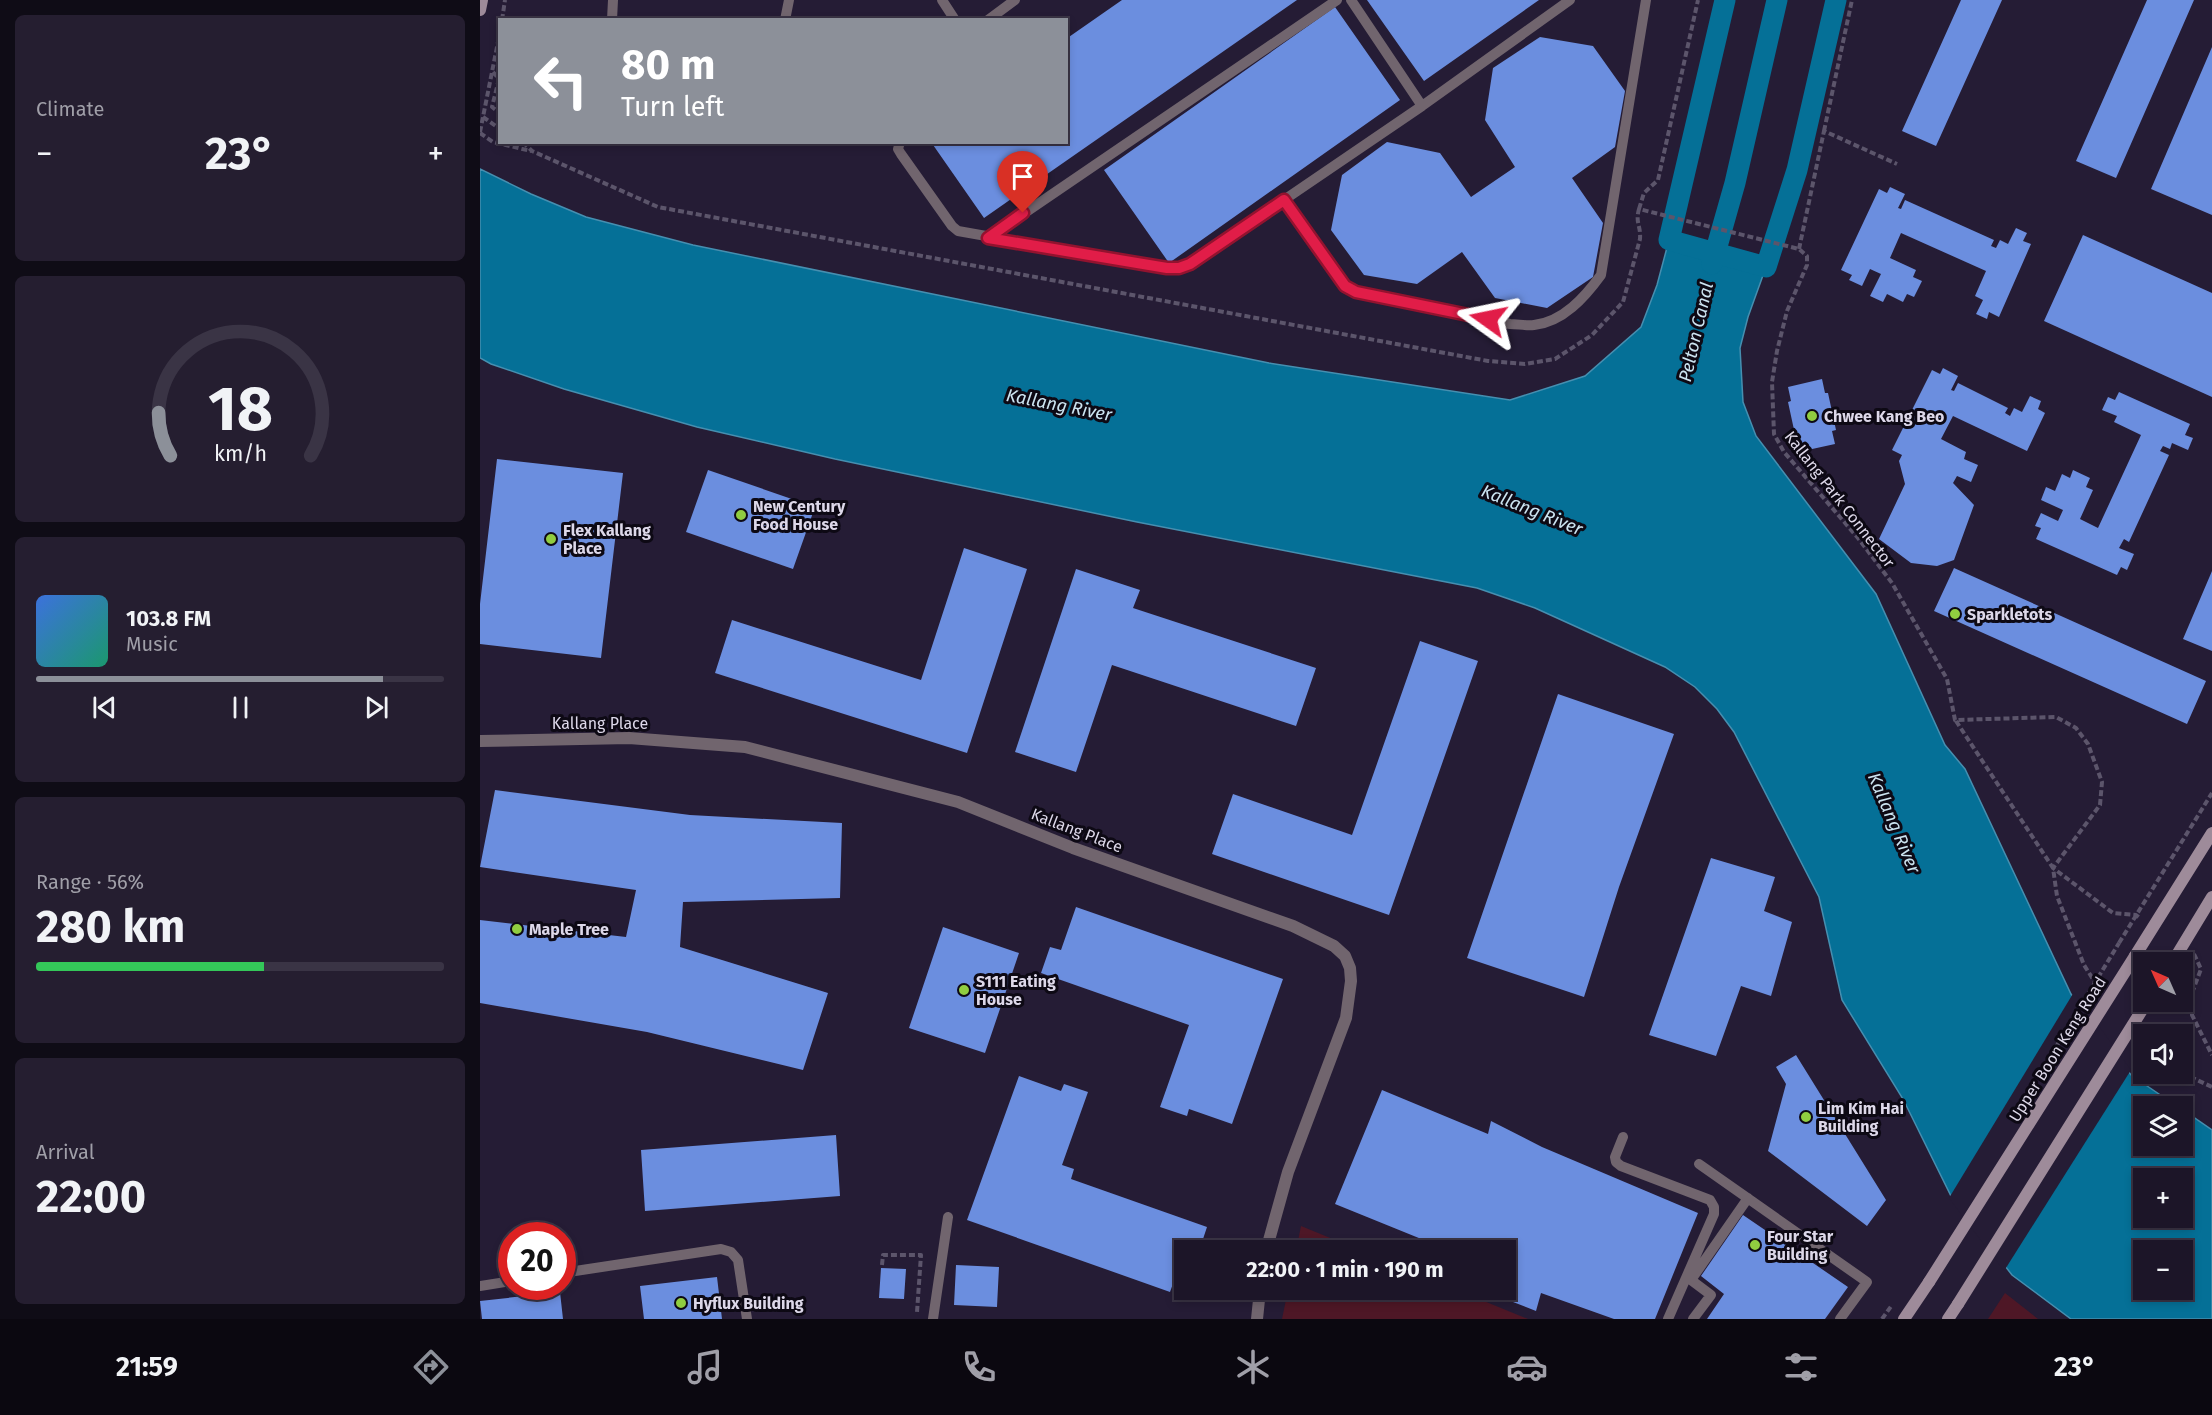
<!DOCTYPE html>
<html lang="en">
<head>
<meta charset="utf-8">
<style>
	:root { --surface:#1c1528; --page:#251e30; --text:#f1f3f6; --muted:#a09fa8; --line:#3a3445; --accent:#8c9099 }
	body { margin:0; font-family:"Fira Sans",sans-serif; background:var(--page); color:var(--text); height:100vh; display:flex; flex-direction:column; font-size:22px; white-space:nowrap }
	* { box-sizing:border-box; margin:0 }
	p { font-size:20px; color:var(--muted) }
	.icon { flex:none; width:33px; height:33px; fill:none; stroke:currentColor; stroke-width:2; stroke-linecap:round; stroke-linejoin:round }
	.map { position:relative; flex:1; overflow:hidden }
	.sheet { display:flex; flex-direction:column; gap:15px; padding:15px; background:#0f0c16; width:480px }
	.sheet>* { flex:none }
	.hud { position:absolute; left:18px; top:18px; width:570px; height:126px; border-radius:0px; box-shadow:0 3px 9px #0003,0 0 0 2px var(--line); background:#8c9099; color:#fff; overflow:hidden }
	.needle { width:39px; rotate:315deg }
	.buttons { position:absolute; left:1653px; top:952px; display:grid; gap:12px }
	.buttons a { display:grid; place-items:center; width:60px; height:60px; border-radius:0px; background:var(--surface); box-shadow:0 3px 9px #0003,0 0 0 2px var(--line); font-size:30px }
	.speed { position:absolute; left:18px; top:1222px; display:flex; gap:12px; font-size:30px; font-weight:700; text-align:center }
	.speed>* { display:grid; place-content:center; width:78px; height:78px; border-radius:50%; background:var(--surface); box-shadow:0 3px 9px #0003,0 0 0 2px var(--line); line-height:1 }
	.speed .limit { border:9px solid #d22; background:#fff; color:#111 }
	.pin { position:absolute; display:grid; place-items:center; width:51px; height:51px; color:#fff; margin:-62px -26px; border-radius:50% 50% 50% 0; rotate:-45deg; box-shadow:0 0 6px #0007 }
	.pin .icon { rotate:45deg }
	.me { position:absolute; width:66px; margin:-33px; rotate:282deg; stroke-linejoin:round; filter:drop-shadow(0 0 4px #0008) }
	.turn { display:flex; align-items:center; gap:21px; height:126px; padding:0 24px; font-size:27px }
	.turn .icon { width:78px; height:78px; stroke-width:2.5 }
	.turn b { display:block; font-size:42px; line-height:51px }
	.big { font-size:45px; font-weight:700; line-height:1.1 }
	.sheet .tile { flex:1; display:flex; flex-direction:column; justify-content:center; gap:9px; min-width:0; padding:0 21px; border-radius:9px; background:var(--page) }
	.sheet .dial { align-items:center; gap:0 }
	.dial svg { height:156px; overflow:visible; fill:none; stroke:var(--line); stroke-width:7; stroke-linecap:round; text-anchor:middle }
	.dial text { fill:var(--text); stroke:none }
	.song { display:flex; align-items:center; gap:18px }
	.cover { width:72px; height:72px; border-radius:9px; background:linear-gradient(135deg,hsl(220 70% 55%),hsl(160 70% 35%)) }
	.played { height:6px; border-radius:3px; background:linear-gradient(90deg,var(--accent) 85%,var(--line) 85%) }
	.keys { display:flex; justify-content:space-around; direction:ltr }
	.heat { display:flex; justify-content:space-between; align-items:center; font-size:33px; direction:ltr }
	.charge { height:9px; border-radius:4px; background:linear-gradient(90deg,#34c759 56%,var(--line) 0) }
	.trip { position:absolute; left:694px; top:1240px; width:342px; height:60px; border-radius:0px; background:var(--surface); box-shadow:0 3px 9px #0003,0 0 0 2px var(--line); font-weight:700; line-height:60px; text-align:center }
	.menu { display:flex; height:96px; justify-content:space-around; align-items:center; background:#0b0810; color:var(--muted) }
	.menu .icon { width:42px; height:42px }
	.menu .active { color:var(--accent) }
	.menu b { font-size:27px; color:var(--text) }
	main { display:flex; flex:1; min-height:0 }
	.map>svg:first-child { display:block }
	.green { fill:#4e1726 }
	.water { fill:#057097; stroke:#468fb0; stroke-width:1.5; fill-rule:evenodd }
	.pier { fill:#251c35 }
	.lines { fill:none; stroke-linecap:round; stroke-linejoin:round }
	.canal { stroke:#057097; stroke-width:21 }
	.building { fill:#6b8edf }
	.path { stroke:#5c556b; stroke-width:4; stroke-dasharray:6 3; stroke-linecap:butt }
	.service { stroke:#71656e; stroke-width:10 }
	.minor { stroke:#71656e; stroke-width:12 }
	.secondary { stroke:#9e8b9a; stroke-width:12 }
	.path-bridge { stroke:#5c556b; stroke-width:4; stroke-dasharray:6 3; stroke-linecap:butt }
	.secondary-bridge { stroke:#9e8b9a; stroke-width:12 }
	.route-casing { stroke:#92132f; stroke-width:15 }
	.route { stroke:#e11d48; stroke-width:10 }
	.poi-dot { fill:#90cd40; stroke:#0d0914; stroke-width:2 }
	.labels { text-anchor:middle; stroke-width:6; stroke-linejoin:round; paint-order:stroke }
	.poi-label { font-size:16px; font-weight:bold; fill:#ddd8e9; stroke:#0d0914; text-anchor:start }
	.street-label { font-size:16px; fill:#ddd8e9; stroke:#0d0914 }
	.water-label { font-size:18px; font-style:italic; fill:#cce4f1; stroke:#0d0914 }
</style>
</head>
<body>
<main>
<section class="sheet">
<div class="tile"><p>Climate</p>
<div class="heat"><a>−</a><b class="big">23°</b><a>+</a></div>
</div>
<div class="tile dial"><svg viewBox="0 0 100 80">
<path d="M14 69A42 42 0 1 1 86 69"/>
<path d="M14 69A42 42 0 0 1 8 47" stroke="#8c9099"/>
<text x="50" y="56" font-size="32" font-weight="700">18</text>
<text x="50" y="72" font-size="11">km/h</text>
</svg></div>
<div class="tile">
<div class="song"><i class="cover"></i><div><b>103.8 FM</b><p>Music</p></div></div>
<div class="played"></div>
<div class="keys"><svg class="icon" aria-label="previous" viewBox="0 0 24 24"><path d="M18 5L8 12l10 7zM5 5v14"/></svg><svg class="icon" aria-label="pause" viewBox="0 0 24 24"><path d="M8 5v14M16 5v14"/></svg><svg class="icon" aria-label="next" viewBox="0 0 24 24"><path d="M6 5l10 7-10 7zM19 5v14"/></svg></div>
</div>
<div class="tile"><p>Range · 56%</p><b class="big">280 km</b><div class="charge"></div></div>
<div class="tile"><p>Arrival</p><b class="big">22:00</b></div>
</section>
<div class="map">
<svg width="1732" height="1319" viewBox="0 0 1732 1319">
	<rect width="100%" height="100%" fill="#251c35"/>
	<path class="green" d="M821,1226L882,1251H816Z
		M808,1290H977L1048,1319H802Z
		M1525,1293L1558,1319H1508Z"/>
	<path class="water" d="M0,169L51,194L106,217L213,245L789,363L1030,400L1105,376L1161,327L1177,285L1189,240L1286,267L1268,317L1260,348L1263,402L1276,436L1396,594L1465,745L1485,769L1591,994L1651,1075L1698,1107H1664V1146H1702L1703,1110L1732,1130V1319H1591L1532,1275L1471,1196L1423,1099L1362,1000L1339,897L1254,732L1237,709L1215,687L1185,667L1055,608L997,588L657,522L355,459L217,427L84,389L11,364L0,358ZM1664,1179H1702V1218H1664ZM1664,1251H1702V1290H1664Z"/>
	<path class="pier" d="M1594,992L1651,1070L1524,1271L1469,1198Z"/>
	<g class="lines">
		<path class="canal" d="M1245,0L1189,240L1286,267L1317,170L1356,0
			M1232,264L1255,183L1297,0"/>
	</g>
	<path class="building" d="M642,0H817L504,218L451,142H586V39Z
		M887,0H1059L944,81Z
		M1481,0H1522L1456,146L1422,131Z
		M1667,0H1714L1636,178L1596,161Z
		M855,7L920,100L689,263L624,170Z
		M1060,37L1113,46L1145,91L1135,147L1092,178L1123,223L1113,277L1067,308L1015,298L982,252L937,284L884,275L851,230L862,175L907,142L960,153L991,197L1035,167L1005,120L1013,68Z
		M1732,47V215L1671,189Z
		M1410,187L1425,194L1418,208L1421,209L1425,200L1514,240L1511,246L1516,248L1520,240L1528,244L1536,228L1547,233L1543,241L1551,244L1519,317L1509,312L1507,319L1496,314L1503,300L1495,296L1506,271L1421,233L1410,258L1436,270L1433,277L1442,281L1434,297L1427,294L1423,302L1407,294L1403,302L1390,296L1401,274L1390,269L1382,286L1369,280L1372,275L1361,270L1399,189L1407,193Z
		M1603,235L1732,293V397L1564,321Z
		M1463,368L1478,376L1471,390L1474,391L1478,383L1528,408L1525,413L1530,416L1534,408L1542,412L1550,396L1561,401L1558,409L1565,413L1547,451L1473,416L1461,439L1486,452L1484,459L1498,465L1491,482L1477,476L1473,483L1494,505L1474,560L1457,566L1431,563L1399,539L1425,484L1419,461L1422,455L1412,450L1452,370L1460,374Z
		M1342,379L1345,393H1348L1356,430L1352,431L1355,444L1323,451L1320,438L1316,439L1308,402L1311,401L1308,387Z
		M1639,392L1710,424L1705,435L1713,438L1708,450L1692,443L1690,449L1683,446L1680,451L1689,455L1649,542L1644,539L1639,548L1654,554L1647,570L1641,567L1637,575L1556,539L1561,528L1555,526L1561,513L1578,521L1583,510L1561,500L1566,487L1575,491L1582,474L1590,478L1593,470L1610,478L1606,487L1613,490L1600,519L1618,528L1661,435L1634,422L1637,416L1622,410L1628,397L1635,400Z
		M17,459L143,473L121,658L0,644V604Z
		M228,470L335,507L313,569L206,532Z
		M484,548L547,569L487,753L235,673L252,620L441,680Z
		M1474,568L1726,681L1707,724L1454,611Z
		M596,569L660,590L653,608L836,668L816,726L632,665L596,772L535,752Z
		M1732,571V651L1703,639Z
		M940,641L998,661L909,915L732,854L753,794L872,835Z
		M1078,694L1194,734L1139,887L1104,997L987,958Z
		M15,790L210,815L362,823L360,898L203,902L200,947L348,993L323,1070L167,1032L0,1003V920L146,937L156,890L0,867Z
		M1231,858L1295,877L1284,911L1312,922L1291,996L1261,986L1236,1056L1169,1035Z
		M596,907L803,979L752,1124L709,1109L707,1116L680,1107L709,1025L561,973L570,947L581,950Z
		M463,927L539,953L505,1053L429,1028Z
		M1316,1055L1406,1200L1387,1226L1288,1151L1306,1084L1296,1067Z
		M539,1076L581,1091L584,1084L608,1092L582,1165L594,1169L591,1179L727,1227L719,1251L705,1250L690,1292L487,1220Z
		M902,1090L1008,1134L1011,1121L1062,1147L1218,1213L1175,1319H1134L1061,1293L1056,1311L1002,1290H1026V1251H960L961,1247L855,1204Z
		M356,1135L360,1196L165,1211L161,1150Z
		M1263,1215L1368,1287L1345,1319H1227L1244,1294L1221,1276Z
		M476,1265L519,1267L517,1307L474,1305Z
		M401,1268L426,1269L424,1299L399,1298Z
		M237,1277L242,1319H164L160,1286Z
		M80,1292L83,1319H2L0,1301Z"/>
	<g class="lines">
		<path class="path" d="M22,20L25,0
			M13,72L19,79L12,107L20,113
			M3,117L20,129
			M1344,131L1372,0
			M0,132L20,32
			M0,133L13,142L51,151
			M43,142L52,151L178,207L1008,361L1045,364L1075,359L1112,335L1143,302L1160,239C1161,225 1155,223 1159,209L1319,249L1327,256V265L1307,311L1297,351L1292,382L1294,434L1304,452L1378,538L1412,583L1467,679L1475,720L1576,717L1596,728L1608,744L1622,782L1620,805L1573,868L1633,913L1656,915L1660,918
			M1159,209L1164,193L1178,180L1218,0
			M1319,249L1344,131L1417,164
			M111,721L131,719
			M1476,721L1573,868L1577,896L1604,965L1618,987
			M1639,943L1732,793
			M1714,954L1721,969L1712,993V1015L1732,1055
			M1702,1073L1732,1087
			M402,1265L403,1255H441L437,1312
			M1402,1319L1412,1305"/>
		<path class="service" d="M462,0L475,20
			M871,0L942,106
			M132,20L133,0
			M305,20L309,0
			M508,20L535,0
			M420,142L418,149L421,154L472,226L478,231L687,268H698L710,264L942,106L1090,0
			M804,200L857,277L865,286L876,293L1030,324C1038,324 1046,326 1054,325C1083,322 1105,297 1121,275L1166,0
			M508,238L857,0
			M1143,1137L1135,1157L1136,1162L1141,1166L1230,1200L1234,1207V1214L1188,1319
			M1219,1164L1387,1282L1360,1319
			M82,1273L241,1249L251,1252L258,1260L267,1319
			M0,1286L32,1281
			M453,1319L468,1217
			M1213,1319L1231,1295L1211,1280L1268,1198"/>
		<path class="minor" d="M0,741L149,738L265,747L478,802L593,848L813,926L854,946L865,956L870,968L871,981L866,1018L808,1172L786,1251
			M777,1319L780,1290"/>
		<path class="secondary" d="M0,10L2,0
			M1655,956L1732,833
			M1692,963L1732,897
			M1424,1319L1449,1282
			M1468,1319L1478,1304"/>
		<path class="path-bridge" d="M1576,1047L1639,943"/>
		<path class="secondary-bridge" d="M1449,1282L1655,956
			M1478,1304L1667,1002"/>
	</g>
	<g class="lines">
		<defs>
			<path id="route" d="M543,213L508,238L687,268H699L710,264L804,200L865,286L876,292L1008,319"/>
		</defs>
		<use href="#route" class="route-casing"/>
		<use href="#route" class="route"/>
	</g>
	<g class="poi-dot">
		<circle cx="1332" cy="416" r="6"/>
		<circle cx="261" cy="515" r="6"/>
		<circle cx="71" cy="539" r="6"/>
		<circle cx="1475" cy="614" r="6"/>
		<circle cx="37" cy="929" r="6"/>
		<circle cx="484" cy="990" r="6"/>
		<circle cx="1326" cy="1117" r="6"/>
		<circle cx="1275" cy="1245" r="6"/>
		<circle cx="201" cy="1303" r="6"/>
	</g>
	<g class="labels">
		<g class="poi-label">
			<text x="1344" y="422">Chwee Kang Beo</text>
			<text x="273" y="512">New Century<tspan x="273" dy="18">Food House</tspan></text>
			<text x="83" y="536">Flex Kallang<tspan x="83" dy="18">Place</tspan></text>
			<text x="1487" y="620">Sparkletots</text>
			<text x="49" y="935">Maple Tree</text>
			<text x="496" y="987">S111 Eating<tspan x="496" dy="18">House</tspan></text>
			<text x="1338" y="1114">Lim Kim Hai<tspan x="1338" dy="18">Building</tspan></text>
			<text x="1287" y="1242">Four Star<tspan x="1287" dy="18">Building</tspan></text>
			<text x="213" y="1309">Hyflux Building</text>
		</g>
		<g class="street-label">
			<text transform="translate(1360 499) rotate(52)" y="6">Kallang Park Connector</text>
			<text x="120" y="729">Kallang Place</text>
			<text transform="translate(597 830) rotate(21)" y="6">Kallang Place</text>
			<text transform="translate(1577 1049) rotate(-58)" y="6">Upper Boon Keng Road</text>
		</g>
		<g class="water-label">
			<text transform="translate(1216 332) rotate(-77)" y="6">Pelton Canal</text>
			<text transform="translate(579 405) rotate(11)" y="6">Kallang River</text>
			<text transform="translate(1052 510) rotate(22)" y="6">Kallang River</text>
			<text transform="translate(1414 823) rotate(67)" y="6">Kallang River</text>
		</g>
	</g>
</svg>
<div class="buttons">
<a><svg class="needle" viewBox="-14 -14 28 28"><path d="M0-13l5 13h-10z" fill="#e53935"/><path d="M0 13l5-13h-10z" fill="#a09fa8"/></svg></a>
<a><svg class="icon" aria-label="sound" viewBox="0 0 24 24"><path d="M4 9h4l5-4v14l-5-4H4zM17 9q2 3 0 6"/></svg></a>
<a><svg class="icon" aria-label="layers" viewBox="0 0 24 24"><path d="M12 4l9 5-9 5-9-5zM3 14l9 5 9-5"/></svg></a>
<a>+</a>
<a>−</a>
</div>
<div class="speed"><div class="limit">20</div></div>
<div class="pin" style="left:543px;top:213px;background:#d93025"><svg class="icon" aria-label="arrive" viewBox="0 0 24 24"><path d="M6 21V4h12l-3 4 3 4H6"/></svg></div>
<svg class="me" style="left:1008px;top:319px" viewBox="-20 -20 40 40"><path d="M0-17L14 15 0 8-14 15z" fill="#e11d48" stroke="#fff" stroke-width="4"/></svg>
<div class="trip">22:00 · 1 min · 190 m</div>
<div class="hud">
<div class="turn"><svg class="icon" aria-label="left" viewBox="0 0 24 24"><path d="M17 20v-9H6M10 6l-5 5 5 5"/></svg><div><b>80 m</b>Turn left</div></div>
</div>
</div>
</main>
<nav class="menu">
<b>21:59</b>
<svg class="icon active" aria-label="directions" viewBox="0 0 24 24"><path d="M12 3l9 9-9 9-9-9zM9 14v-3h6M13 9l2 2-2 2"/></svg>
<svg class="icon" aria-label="music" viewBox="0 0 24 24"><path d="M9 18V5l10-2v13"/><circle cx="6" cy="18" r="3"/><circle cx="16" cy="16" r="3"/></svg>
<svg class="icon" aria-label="phone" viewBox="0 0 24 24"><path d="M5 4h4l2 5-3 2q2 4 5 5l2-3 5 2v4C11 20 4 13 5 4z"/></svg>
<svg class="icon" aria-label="climate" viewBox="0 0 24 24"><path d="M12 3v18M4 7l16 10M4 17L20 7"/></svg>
<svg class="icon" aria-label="car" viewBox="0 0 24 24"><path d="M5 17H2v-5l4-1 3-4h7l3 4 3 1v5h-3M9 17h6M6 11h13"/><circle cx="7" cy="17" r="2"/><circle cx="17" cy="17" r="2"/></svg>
<svg class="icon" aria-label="filters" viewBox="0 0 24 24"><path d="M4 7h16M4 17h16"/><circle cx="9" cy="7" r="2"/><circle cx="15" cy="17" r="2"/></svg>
<b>23°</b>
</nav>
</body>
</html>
